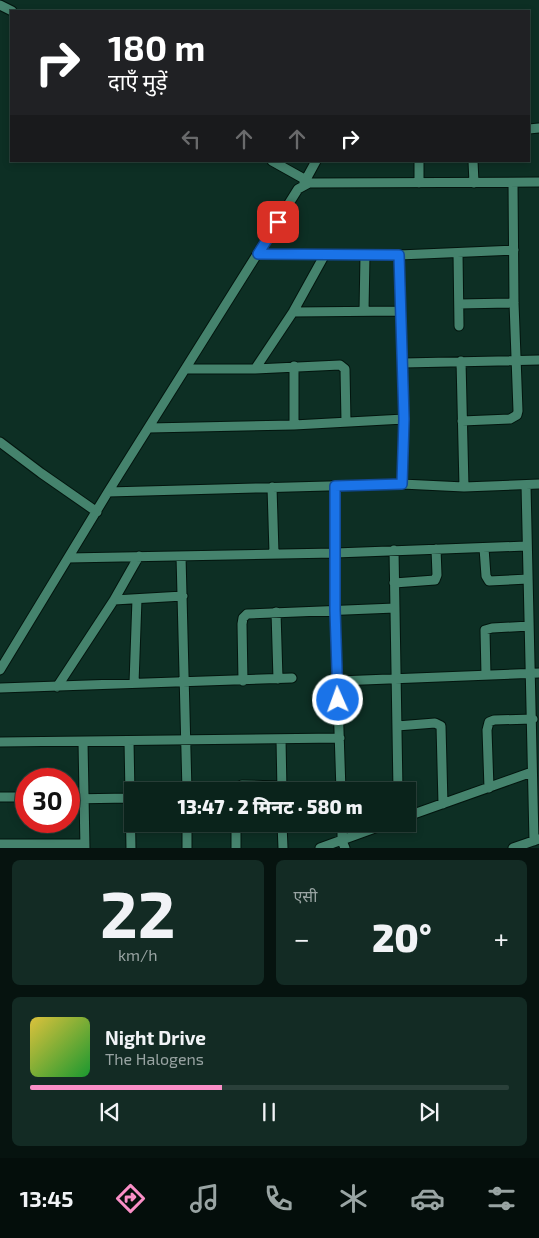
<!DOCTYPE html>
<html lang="hi">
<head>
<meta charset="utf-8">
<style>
	:root { --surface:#0a231b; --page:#132b24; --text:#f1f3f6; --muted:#99a4a3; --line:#2a403a; --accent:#fa8fc7 }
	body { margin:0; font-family:"Exo 2","Noto Sans Devanagari",sans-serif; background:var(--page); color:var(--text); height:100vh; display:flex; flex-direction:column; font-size:19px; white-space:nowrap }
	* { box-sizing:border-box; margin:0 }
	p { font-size:16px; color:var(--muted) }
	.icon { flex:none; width:28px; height:28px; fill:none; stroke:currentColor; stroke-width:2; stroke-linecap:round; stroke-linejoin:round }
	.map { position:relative; height:848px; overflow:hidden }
	.panel { display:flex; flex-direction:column; gap:12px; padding:12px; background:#06130f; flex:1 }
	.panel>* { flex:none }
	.banner { position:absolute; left:10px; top:10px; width:520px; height:152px; border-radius:0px; box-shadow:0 2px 8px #0003,0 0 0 1px var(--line); background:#202124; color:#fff; overflow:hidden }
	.speed { position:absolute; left:15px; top:768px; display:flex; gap:10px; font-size:25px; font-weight:700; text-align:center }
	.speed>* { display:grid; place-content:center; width:65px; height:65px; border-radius:50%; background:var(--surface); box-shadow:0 2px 8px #0003,0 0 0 1px var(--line); line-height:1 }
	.speed .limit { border:8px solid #d22; background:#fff; color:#111 }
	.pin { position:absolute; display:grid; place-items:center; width:42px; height:42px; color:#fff; margin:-21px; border-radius:10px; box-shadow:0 2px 8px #0006 }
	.me { position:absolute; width:55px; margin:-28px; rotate:358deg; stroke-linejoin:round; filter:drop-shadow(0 0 4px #0008) }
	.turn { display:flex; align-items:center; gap:18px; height:105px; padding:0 15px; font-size:22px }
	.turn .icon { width:65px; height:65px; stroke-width:2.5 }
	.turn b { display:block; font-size:35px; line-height:42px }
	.lanes { display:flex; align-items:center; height:48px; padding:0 15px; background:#0003; justify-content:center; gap:25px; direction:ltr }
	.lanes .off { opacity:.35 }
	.big { font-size:38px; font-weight:800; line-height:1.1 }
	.panel .tile { flex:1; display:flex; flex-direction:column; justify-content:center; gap:8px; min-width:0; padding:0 18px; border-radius:8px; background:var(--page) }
	.panel .dial { align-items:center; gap:0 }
	.dial b { font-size:65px; line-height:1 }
	.song { display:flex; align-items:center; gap:15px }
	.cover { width:60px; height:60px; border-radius:8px; background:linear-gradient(135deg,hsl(50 70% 55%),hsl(130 70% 35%)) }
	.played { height:5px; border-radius:2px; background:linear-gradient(90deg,var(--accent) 40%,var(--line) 40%) }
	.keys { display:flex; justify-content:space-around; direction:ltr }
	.heat { display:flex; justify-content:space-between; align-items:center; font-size:28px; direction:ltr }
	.panel .tiles { flex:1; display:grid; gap:12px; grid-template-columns:1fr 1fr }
	.tile:last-child { grid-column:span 2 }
	.trip { position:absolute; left:124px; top:782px; width:292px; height:50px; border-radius:0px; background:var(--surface); box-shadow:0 2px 8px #0003,0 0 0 1px var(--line); font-weight:800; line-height:50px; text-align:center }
	.tab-bar { display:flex; height:80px; justify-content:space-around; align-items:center; background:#040e0b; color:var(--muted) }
	.tab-bar .icon { width:35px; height:35px }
	.tab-bar .on { color:var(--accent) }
	.tab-bar b { font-size:22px; color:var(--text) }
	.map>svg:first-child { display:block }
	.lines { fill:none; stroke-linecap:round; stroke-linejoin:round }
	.minor-casing { stroke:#03150e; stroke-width:11 }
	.minor { stroke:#45836d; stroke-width:9 }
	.route-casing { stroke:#114b97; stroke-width:12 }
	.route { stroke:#1a73e8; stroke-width:9 }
</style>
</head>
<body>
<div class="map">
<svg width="539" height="848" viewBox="0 0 539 848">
	<rect width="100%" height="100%" fill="#0d2f24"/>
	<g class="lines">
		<defs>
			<path id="minor" d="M0,5L12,11
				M529,129L539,128
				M272,161L306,180
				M419,161V183
				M473,161L474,183
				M304,183L316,161
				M458,253L459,326
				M258,254L399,255L514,250
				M399,255L404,419L402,484
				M459,304L514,303
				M364,311L365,255
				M293,312L401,311
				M461,361L464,487
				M403,363L539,360
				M186,369H255L340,365L345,369L346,422
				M255,369L293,312L324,256
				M462,421L510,419L517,415L518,411L514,303L513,183
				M294,425V366
				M149,428L294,425L404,419
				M0,442L41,473L97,512
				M526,485L534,841
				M335,486V610L341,791
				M272,487L274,553
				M108,492L402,484L464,487L539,484
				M484,548L486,576L489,581L528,579
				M394,550L398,791
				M181,556L187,791
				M68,558L335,553L526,546
				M394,583L435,580L437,575L436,549
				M114,600L183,596
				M276,612L278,679
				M0,670L108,492L298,189L309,183L539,182
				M486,675L485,630L492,628L529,626
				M243,681L242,624L243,618L247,614L395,608
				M338,681L539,673
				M134,683L137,599
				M57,687L114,600L139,556
				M0,688L292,678
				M397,726L435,723L441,726L443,804
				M281,739L282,791
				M129,741L131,848
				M0,742L340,738
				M83,742L85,848
				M489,788L487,730L489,722L494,720L533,719
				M234,791L235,788L242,785L282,786
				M0,797H26
				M69,799L130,798
				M408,816L532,772
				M187,824V848
				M236,824V848
				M282,824L283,848
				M342,824V841L345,848
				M236,825H282
				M0,844H85
				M320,848L386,824
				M513,848L539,839"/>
		</defs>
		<use href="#minor" class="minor-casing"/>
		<use href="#minor" class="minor"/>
	</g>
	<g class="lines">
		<defs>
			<path id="route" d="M278,222L258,254L399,255L404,419L402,484L335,486V610L338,700"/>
		</defs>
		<use href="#route" class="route-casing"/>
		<use href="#route" class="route"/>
	</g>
</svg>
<div class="speed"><div class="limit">30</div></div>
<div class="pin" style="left:278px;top:222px;background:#d93025"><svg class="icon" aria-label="arrive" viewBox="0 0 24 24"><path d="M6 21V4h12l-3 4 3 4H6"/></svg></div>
<svg class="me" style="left:338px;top:700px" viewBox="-20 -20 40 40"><circle r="17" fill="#1a73e8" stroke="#fff" stroke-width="3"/><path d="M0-11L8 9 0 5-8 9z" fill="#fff"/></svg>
<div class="trip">13:47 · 2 मिनट · 580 m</div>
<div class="banner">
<div class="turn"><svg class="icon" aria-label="right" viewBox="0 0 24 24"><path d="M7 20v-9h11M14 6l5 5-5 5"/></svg><div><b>180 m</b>दाएँ मुड़ें</div></div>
<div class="lanes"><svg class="icon off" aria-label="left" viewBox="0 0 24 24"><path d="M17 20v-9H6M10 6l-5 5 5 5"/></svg><svg class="icon off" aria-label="ahead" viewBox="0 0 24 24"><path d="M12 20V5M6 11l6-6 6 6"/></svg><svg class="icon off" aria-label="ahead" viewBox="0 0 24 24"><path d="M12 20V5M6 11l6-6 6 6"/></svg><svg class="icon" aria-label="right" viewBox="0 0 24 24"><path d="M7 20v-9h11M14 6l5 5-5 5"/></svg></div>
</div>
</div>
<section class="panel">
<div class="tiles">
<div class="tile dial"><b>22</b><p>km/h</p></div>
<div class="tile"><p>एसी</p>
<div class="heat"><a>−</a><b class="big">20°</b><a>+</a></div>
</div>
<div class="tile">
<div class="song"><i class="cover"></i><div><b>Night Drive</b><p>The Halogens</p></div></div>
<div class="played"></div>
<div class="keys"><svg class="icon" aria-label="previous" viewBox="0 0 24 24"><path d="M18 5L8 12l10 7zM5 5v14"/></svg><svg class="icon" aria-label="pause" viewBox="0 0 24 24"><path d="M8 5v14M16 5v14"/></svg><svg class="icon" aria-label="next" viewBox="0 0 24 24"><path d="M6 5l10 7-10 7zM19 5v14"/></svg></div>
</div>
</div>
</section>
<nav class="tab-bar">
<b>13:45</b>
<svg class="icon on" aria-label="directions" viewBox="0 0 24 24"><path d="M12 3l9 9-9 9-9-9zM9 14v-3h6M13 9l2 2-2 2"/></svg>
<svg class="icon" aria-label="music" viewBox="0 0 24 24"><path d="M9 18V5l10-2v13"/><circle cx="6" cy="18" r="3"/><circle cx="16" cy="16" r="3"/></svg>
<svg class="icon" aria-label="phone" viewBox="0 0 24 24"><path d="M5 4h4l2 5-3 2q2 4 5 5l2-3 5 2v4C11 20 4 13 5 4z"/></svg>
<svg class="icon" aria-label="climate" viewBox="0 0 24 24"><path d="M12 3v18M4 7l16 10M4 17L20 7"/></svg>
<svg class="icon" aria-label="car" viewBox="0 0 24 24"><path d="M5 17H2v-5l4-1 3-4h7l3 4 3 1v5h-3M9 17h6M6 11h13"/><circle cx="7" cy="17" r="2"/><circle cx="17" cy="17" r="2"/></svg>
<svg class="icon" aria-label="filters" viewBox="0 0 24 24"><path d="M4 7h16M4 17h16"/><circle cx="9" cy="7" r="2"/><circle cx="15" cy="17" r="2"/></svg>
</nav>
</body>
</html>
